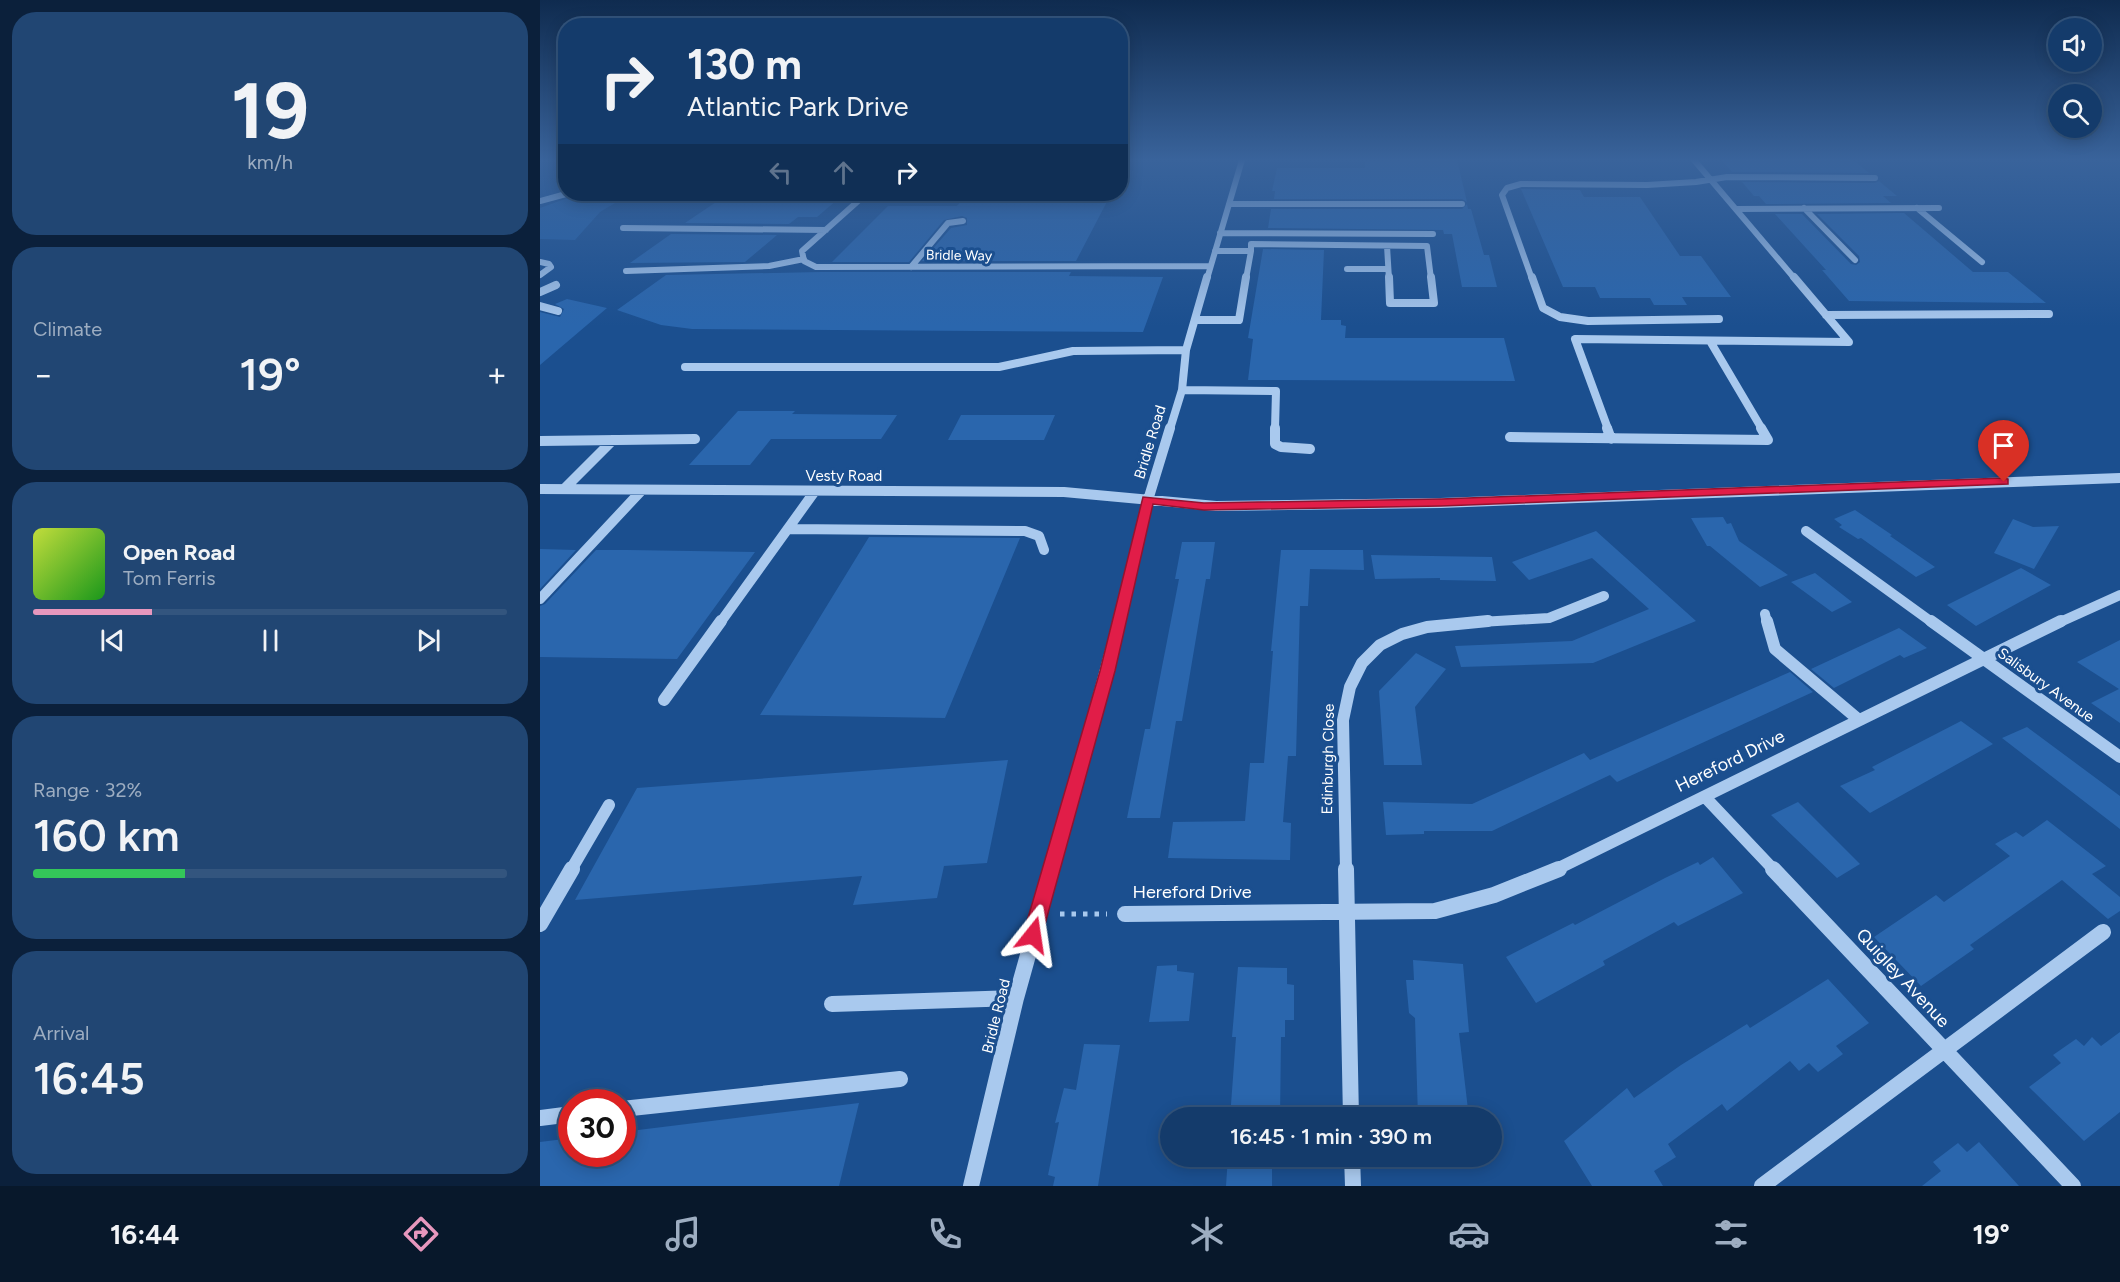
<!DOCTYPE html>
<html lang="en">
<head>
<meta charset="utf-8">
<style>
	:root { --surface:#143b6b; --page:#214673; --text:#f1f3f6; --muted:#9dadc1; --line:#33557e; --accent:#e797bd }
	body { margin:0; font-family:Figtree,sans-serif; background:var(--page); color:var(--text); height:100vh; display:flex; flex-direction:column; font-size:22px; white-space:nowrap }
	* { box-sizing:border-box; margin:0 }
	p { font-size:20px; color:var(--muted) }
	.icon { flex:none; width:33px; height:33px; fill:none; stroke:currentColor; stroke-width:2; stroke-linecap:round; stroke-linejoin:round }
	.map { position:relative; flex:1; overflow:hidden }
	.side { display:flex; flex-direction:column; gap:12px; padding:12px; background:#0b203b; width:540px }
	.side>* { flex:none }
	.hud { position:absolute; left:18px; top:18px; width:570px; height:183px; border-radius:24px; box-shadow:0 3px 15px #0003,0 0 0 2px var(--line); background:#143b6b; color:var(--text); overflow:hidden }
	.controls { position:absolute; left:1508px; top:18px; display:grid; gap:12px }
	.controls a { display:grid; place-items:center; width:54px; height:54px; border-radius:50%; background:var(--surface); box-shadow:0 3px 15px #0003,0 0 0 2px var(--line); font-size:30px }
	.speed { position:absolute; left:18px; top:1089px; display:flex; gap:12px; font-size:30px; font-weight:700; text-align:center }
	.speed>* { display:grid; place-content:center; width:78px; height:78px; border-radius:50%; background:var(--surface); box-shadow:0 3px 15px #0003,0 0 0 2px var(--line); line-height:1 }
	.speed .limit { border:9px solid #d22; background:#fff; color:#111 }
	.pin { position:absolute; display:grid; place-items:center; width:51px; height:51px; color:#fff; margin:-62px -26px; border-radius:50% 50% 50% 0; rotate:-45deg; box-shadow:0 0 6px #0007 }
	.pin .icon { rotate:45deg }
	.me { position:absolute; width:66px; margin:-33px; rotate:15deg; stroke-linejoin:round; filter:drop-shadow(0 0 4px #0008) }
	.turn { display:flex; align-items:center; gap:21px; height:126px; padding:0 30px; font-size:27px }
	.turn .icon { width:78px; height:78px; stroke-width:2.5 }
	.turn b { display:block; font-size:42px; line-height:51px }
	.lanes { display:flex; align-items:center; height:57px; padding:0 30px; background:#0003; justify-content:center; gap:30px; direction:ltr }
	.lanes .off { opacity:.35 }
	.big { font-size:45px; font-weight:600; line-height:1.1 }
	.side .tile { flex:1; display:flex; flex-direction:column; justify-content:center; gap:9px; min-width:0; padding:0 21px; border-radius:24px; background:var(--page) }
	.side .dial { align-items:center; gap:0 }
	.dial b { font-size:78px; line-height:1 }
	.song { display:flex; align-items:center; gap:18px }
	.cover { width:72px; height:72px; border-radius:9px; background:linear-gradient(135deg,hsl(70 70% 55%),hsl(120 70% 35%)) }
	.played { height:6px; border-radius:3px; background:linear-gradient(90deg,var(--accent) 25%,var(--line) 25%) }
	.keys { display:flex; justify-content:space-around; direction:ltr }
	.heat { display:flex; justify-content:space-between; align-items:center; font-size:33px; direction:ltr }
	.charge { height:9px; border-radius:4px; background:linear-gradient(90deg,#34c759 32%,var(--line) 0) }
	.trip { position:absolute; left:620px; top:1107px; width:342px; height:60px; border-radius:30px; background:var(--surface); box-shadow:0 3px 15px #0003,0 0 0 2px var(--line); font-weight:600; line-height:60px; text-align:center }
	.tabs { display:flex; height:96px; justify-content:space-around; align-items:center; background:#08182b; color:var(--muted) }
	.tabs .icon { width:42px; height:42px }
	.tabs .active { color:var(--accent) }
	.tabs b { font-size:27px; color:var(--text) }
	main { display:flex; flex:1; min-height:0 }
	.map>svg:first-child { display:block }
	.green { fill:#2461a8 }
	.building { fill:#2a66ad }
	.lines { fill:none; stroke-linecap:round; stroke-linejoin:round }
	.path { stroke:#a9c9ee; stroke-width:5; stroke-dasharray:4.5 7; stroke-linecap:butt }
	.minor-far4 { stroke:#a9c9ee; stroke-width:6 }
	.minor-far3 { stroke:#a9c9ee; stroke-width:8 }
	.minor-far2 { stroke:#a9c9ee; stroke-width:10 }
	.minor-far1 { stroke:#a9c9ee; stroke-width:12 }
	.minor { stroke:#a9c9ee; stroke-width:16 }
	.route { fill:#e11d48; stroke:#92132f; stroke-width:1.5 }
	.labels { text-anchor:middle; stroke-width:6; stroke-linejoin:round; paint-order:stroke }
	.far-street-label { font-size:14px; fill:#fff; stroke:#1b4f8f }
	.street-label { font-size:15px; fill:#fff; stroke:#1b4f8f }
	.near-street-label { font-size:18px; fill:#fff; stroke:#1b4f8f }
</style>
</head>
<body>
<main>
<section class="side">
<div class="tile dial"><b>19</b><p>km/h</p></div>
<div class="tile"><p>Climate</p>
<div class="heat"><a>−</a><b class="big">19°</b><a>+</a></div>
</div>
<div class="tile">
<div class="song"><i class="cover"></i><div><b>Open Road</b><p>Tom Ferris</p></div></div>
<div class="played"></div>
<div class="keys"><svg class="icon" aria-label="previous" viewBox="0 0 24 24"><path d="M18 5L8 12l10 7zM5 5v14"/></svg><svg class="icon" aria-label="pause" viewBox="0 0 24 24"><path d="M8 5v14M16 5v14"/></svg><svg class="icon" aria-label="next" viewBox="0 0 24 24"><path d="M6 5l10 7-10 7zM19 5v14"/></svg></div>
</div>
<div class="tile"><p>Range · 32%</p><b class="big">160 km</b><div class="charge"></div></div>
<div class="tile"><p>Arrival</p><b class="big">16:45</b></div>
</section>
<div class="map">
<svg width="1580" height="1186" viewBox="0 0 1580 1186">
	<rect width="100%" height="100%" fill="#1b4f8f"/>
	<path class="green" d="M39,194H90L60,212L35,240L0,239V208Z"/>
	<path class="building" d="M874,160H917L927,202L922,199H734L735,191H732L737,168H825V161Z
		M1181,160H1313L1329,173L1192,172Z
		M1339,181L1357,196H1343L1351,203L1226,204L1219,196H1214L1202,182L1335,183Z
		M981,189L1040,190L1044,197H1100L1140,256H1161L1191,297H1142L1147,305H1114L1110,298H1060L1055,287H1023Z
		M188,194H304L277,217H258L249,224L145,223Z
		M488,194H571L536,261H382L411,228L427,225V218L422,216L404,220L369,262H292L348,206H417L426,195Z
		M927,204L928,209H931L944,255H949L957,287H922L912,234H904L903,230L728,228L731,209H922Z
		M1364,213L1433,272H1468L1506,303L1309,301L1282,270H1286L1235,214H1262L1311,264L1316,265L1320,262L1319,256L1277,214Z
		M131,234L237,235L205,262L90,263Z
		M723,249L784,250L781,320H801V325L806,326L805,338H964L975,381L708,380L713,339L708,338Z
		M281,272H531L529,276L623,277L603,332L152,329L121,325L77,310L126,275Z
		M27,299L67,308L0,365V312L20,317L24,309L15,304Z
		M198,411H255L252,414L357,415L341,439H231L210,465H149Z
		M421,415H515L504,440H408Z
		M1315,510L1352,535L1350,536L1395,567L1376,577L1321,538L1318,539L1299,527L1302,525L1294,519Z
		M1183,517L1187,524L1191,523L1199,541L1248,575L1220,587L1170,546H1167L1151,518Z
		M1473,519L1493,527L1519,526L1494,569L1454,553Z
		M1056,531L1156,621L1053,663L921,667L915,646L1032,641L1109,609L1052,558L989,580L972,562Z
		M329,537L480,538L405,718L220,715Z
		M642,542H675L670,579H666L642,721H636L620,818H587L605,729H610L639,579H635Z
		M0,549L36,550L0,589Z
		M56,550H88L215,552L137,659L0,657V606L5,604Z
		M741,550H823L824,570L770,569L768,606H760L756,756H748L743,822L751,823L750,860L628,858L633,822L705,821L710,763H724L733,651H731Z
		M831,555L952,557L956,581L900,580V578L835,579Z
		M1481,568L1511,585L1436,626L1407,605Z
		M1275,573L1312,602L1292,612L1251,582Z
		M1359,628L1387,648L1364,658L1360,655L1294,688L1271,669Z
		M1580,640V723L1551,703L1579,689L1537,662Z
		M876,653L906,669L875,707L882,765H844L839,691Z
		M1250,672L1273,692L1077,782L1070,775L952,831H884V834L846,835L843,802L932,804L1044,753L1050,760Z
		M1421,721L1453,744L1330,813L1300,786L1335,770L1332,767Z
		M1487,727L1580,796V829L1462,738Z
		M468,760L447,863L404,866L397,898L313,905L322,876L35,900L97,788Z
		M1258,802L1320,864L1297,878L1231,815Z
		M1507,820L1566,866L1552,874L1580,897V911L1568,919L1522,880L1430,945L1434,949L1381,986L1334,937L1396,895L1404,902L1470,856L1455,844L1476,832L1483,837Z
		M1173,857L1203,893L1138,926L1134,922L1063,961L1065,965L996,1003L966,957L1033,923L1035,925L1125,878L1158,862L1160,865Z
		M873,960L923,964L929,1032L919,1033L929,1118H878L875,1018L869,1013L866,980H874Z
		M637,965V971L654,973L649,1021L609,1022L617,966Z
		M698,967L747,968V984L754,985V1020H745V1037H741L740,1118H690L696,1037H692Z
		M1288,979L1329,1023L1296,1046L1303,1054L1278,1072L1269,1063L1259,1071L1250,1061L1187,1111L1182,1104L1128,1144L1136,1157L1114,1171L1123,1186H1052L1024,1141L1087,1088L1094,1098L1141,1065L1207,1024L1210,1028Z
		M1580,1032V1112L1544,1141L1489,1087L1521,1063L1513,1055L1536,1039L1544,1046L1552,1037L1561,1046Z
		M544,1044L580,1045L558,1186H513L515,1177L508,1175L519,1122L515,1123L524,1088L536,1090Z
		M319,1103L299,1186H0V1142L32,1138V1154H82V1132Z
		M1439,1142L1479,1186H1382L1401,1171L1393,1162L1418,1143L1427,1152Z
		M688,1156H732V1186H686Z"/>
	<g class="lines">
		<path class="path" d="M520,914H567"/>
		<path class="minor-far4" d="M1154,160L1255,279
			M326,194L262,251L264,261L276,267L670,266
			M0,201L26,194
			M689,204H922
			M1264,208L1315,260
			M1377,208L1442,262
			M1196,209L1399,208
			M83,228L286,230
			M680,233L893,234
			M847,246L849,279
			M675,251H711L706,279
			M711,251V244L887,246L891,279
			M0,262L9,264L11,267L0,275
			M371,267L408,223L423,221
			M807,269H848
			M86,271L229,266L264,259
			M667,279L702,160
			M992,279L962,195L967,188L981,184L1107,185L1156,182L1187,177L1335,178"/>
		<path class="minor-far3" d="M849,277L850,303H894L891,277
			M992,277L1003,308L1020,317L1048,321L1179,319
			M0,292L16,285
			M0,306L18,311
			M1286,315L1509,314
			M655,320H699L706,277
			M1170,341L1222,429
			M145,367H459L533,351L646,350
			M642,390L736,391L735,429
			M630,429L642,390L646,350L667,277
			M1068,429L1035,339L1309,342L1254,277"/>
		<path class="minor-far2" d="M735,428V444L741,447L770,449
			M1067,428L1071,439
			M970,437L1228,440L1221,428
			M0,441L155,439
			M0,489L524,492L676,506L901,503L1580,478
			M24,489L73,440
			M248,529L485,531L499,536L504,550
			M1266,531L1393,623
			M0,599L102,490
			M1225,614L1227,623
			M180,623L275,491
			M579,623L608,500L630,428
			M924,623L1009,618L1064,596
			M1518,623L1580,595"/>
		<path class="minor-far1" d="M1227,621L1235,649L1319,720
			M1391,621L1580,757
			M124,700L181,621
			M1165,797L1234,870
			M31,870L69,805
			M512,870L579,621
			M806,870L803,720L810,687L822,663L840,645L862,634L887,627L948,621
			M1015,870L1521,621"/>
		<path class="minor" d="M806,869L811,1118
			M1233,869L1533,1186
			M585,914L895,911L954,895L1019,869
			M0,924L32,869
			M292,1004L476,998
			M82,1109L360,1079
			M0,1118L32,1114
			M812,1156L813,1186
			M431,1186L476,998L512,869
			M1222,1186L1563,932"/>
	</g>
	<linearGradient id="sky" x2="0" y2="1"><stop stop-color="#0f2b4f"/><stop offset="0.49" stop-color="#39639b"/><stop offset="1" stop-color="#39639b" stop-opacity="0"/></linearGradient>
	<rect width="1580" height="326" fill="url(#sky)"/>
	<path class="route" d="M1464,478L1468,479V484L901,506L664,510L613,504L575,671L502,935L500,941L493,944L486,941L483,935L560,671L603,497L664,503L901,499Z"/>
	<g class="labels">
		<g class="far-street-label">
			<text transform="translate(419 255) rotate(1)" y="5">Bridle Way</text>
		</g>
		<g class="street-label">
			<text transform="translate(610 442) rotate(-73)" y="5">Bridle Road</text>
			<text x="304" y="481">Vesty Road</text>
			<text transform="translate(1506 685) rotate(36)" y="5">Salisbury Avenue</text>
			<text transform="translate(788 759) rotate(-89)" y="5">Edinburgh Close</text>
			<text transform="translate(456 1016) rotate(-76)" y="5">Bridle Road</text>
		</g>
		<g class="near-street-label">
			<text transform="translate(1190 761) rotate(-26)" y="6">Hereford Drive</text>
			<text x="652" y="898">Hereford Drive</text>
			<text transform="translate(1363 978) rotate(47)" y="6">Quigley Avenue</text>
		</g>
	</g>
</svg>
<div class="controls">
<a><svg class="icon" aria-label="sound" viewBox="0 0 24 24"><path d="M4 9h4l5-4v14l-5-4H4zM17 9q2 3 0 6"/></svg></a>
<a><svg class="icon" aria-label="search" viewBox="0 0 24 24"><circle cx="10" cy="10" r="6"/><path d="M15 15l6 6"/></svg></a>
</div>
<div class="speed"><div class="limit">30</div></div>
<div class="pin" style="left:1464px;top:482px;background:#d93025"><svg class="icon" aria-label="arrive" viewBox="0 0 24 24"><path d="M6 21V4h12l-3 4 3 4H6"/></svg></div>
<svg class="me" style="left:493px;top:935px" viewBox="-20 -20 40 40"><path d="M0-17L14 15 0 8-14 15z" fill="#e11d48" stroke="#fff" stroke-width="4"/></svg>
<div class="trip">16:45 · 1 min · 390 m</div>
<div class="hud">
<div class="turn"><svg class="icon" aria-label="right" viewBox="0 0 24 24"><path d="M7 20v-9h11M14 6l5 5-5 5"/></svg><div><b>130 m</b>Atlantic Park Drive</div></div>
<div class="lanes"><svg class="icon off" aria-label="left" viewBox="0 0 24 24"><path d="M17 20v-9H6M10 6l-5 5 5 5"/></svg><svg class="icon off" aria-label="ahead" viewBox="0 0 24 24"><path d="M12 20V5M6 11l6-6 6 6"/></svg><svg class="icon" aria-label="right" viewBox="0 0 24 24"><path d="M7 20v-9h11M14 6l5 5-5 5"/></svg></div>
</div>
</div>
</main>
<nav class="tabs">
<b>16:44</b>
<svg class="icon active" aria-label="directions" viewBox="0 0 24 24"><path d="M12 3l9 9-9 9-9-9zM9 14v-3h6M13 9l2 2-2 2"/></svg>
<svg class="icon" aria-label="music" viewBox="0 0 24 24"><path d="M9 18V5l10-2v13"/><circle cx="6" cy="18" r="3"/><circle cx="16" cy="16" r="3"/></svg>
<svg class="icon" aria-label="phone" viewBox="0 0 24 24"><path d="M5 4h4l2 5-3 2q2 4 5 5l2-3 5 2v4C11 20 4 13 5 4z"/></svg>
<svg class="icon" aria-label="climate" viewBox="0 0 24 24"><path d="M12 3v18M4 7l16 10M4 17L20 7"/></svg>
<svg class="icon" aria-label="car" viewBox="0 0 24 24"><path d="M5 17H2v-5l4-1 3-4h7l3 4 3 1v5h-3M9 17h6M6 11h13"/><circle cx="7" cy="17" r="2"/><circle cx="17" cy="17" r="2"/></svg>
<svg class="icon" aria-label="filters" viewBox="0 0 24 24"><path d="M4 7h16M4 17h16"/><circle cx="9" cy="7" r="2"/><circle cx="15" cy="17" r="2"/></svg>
<b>19°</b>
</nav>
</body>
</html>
